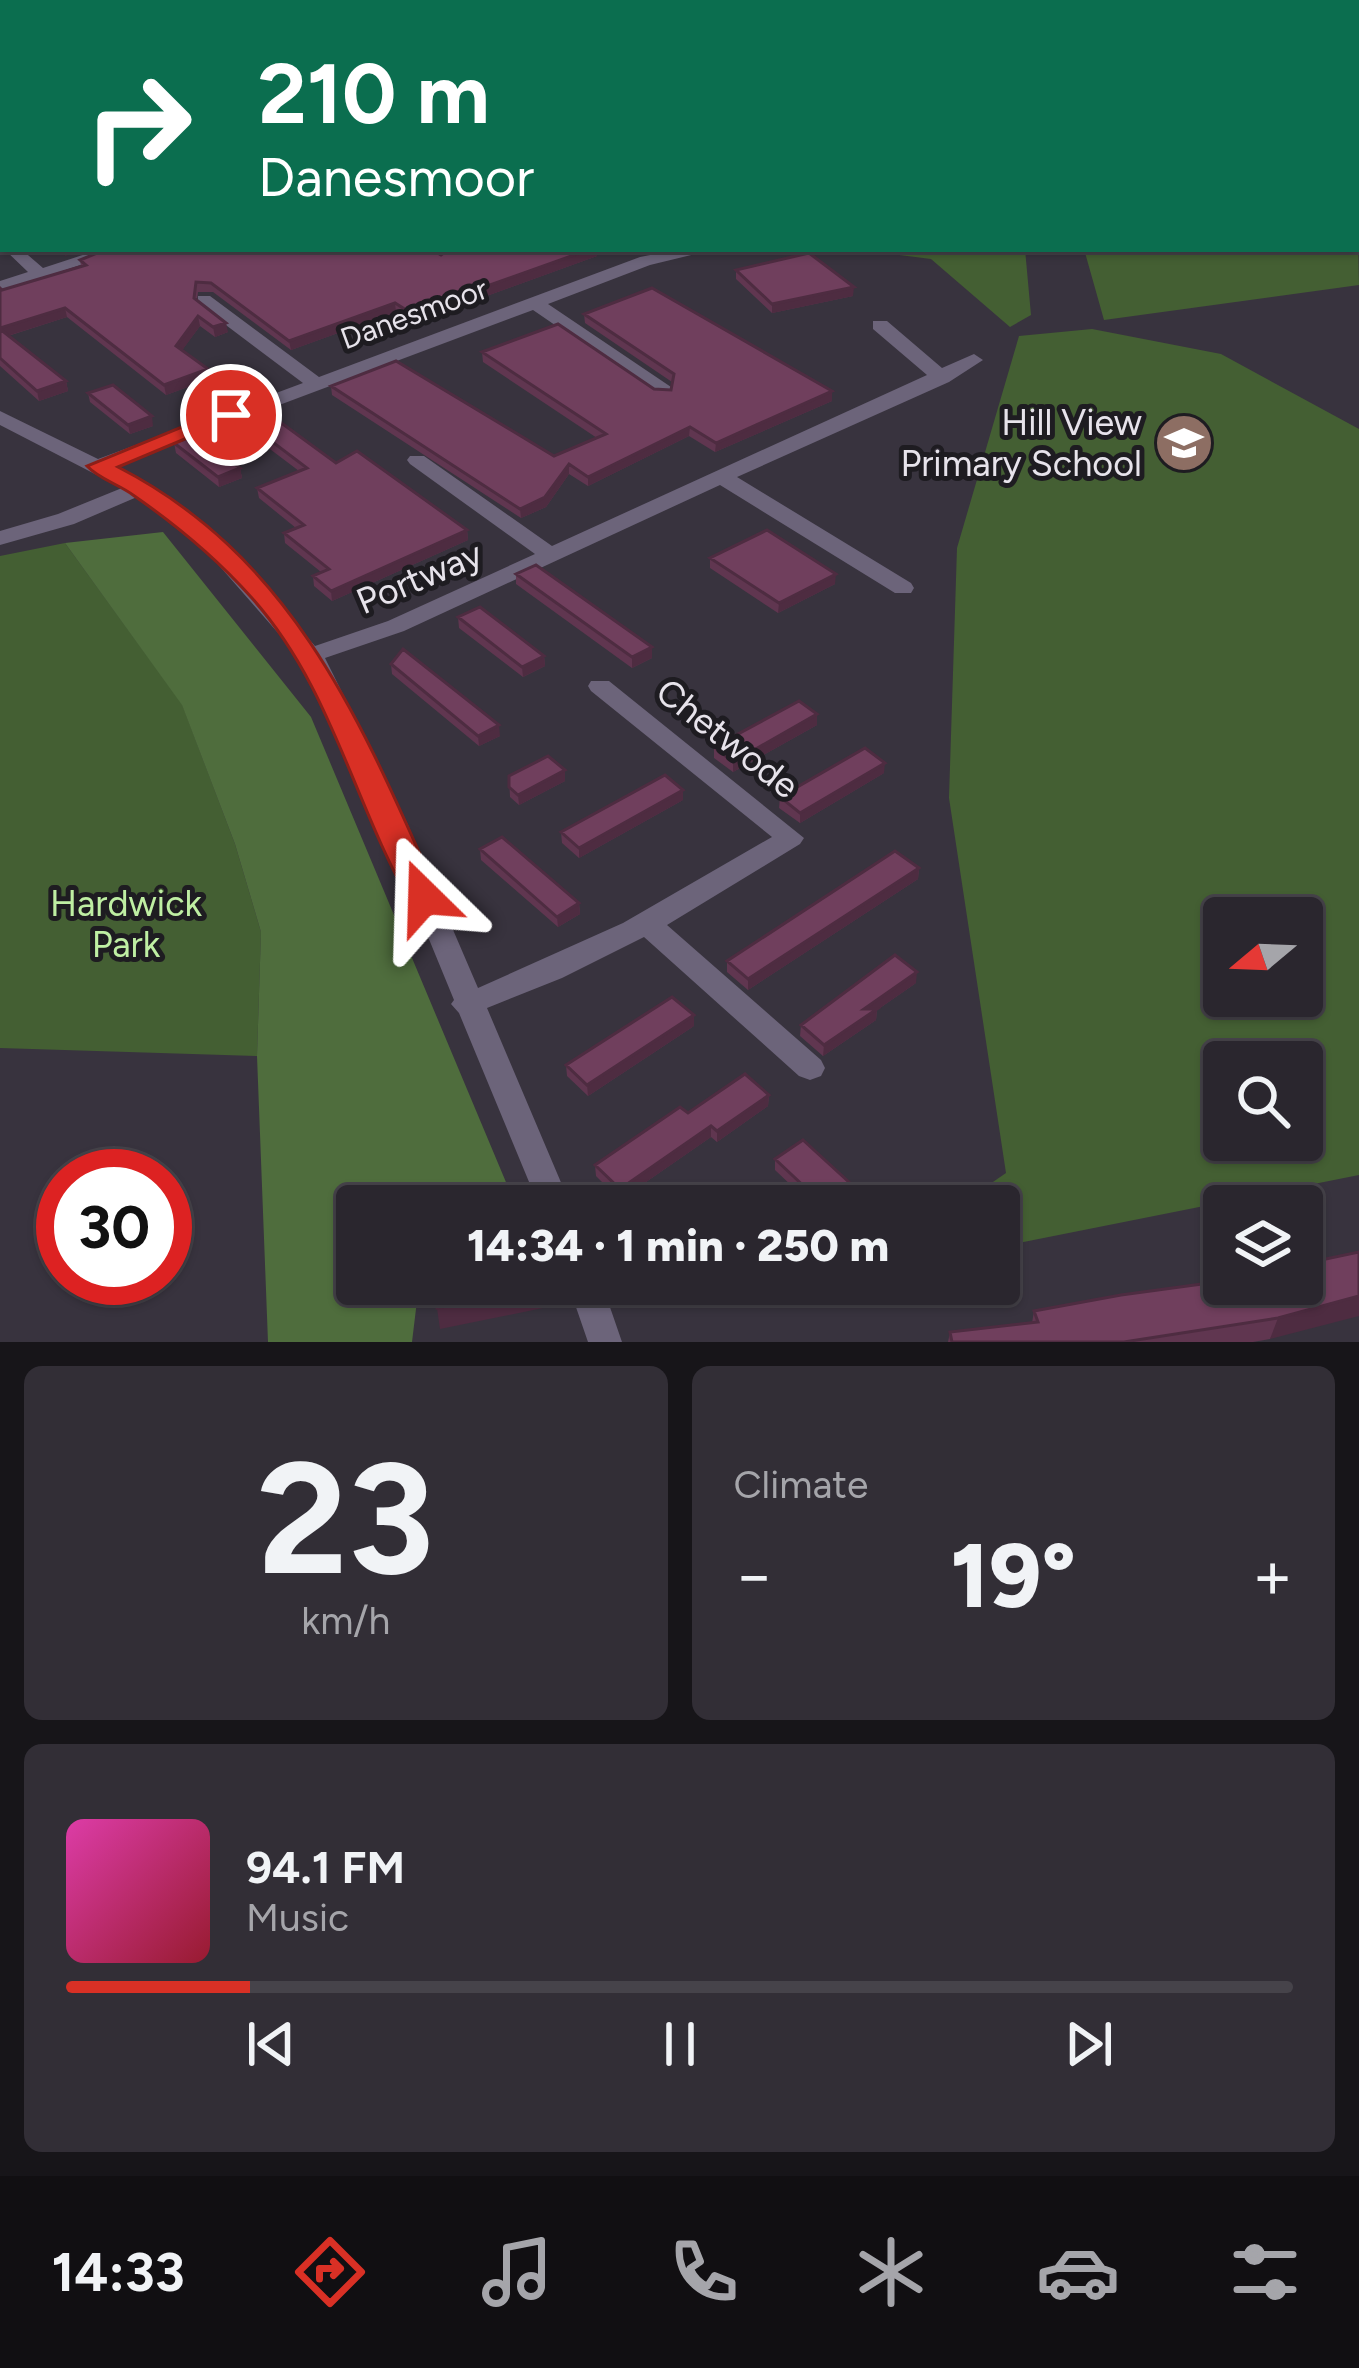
<!DOCTYPE html>
<html lang="en">
<head>
<meta charset="utf-8">
<style>
	:root { --surface:#2a262e; --page:#322e36; --text:#f1f3f6; --muted:#a5a5aa; --line:#46434a; --accent:#d93025 }
	body { margin:0; font-family:Figtree,sans-serif; background:var(--page); color:var(--text); height:100vh; display:flex; flex-direction:column; font-size:45px; white-space:nowrap }
	* { box-sizing:border-box; margin:0 }
	p { font-size:39px; color:var(--muted) }
	.icon { flex:none; width:66px; height:66px; fill:none; stroke:currentColor; stroke-width:2; stroke-linecap:round; stroke-linejoin:round }
	.map { position:relative; height:1342px; overflow:hidden }
	.panel { display:flex; flex-direction:column; gap:24px; padding:24px; background:#171519; flex:1 }
	.panel>* { flex:none }
	.top-card { position:absolute; left:0px; top:0px; width:1359px; height:252px; box-shadow:0 3px 9px #0004,0 0 0 3px var(--line); background:#0b6e4f; color:#fff; overflow:hidden }
	.needle { width:78px; rotate:251deg }
	.fabs { position:absolute; left:1203px; top:897px; display:grid; gap:24px }
	.fabs a { display:grid; place-items:center; width:120px; height:120px; border-radius:12px; background:var(--surface); box-shadow:0 3px 9px #0004,0 0 0 3px var(--line); font-size:60px }
	.speed { position:absolute; left:36px; top:1149px; display:flex; gap:24px; font-size:60px; font-weight:700; text-align:center }
	.speed>* { display:grid; place-content:center; width:156px; height:156px; border-radius:50%; background:var(--surface); box-shadow:0 3px 9px #0004,0 0 0 3px var(--line); line-height:1 }
	.speed .limit { border:18px solid #d22; background:#fff; color:#111 }
	.pin { position:absolute; display:grid; place-items:center; width:102px; height:102px; color:#fff; margin:-51px; border:6px solid #fff; border-radius:50%; box-shadow:0 3px 12px #0007 }
	.me { position:absolute; width:132px; margin:-66px; rotate:338deg; stroke-linejoin:round; filter:drop-shadow(0 0 9px #0008) }
	.turn { display:flex; align-items:center; gap:42px; height:252px; padding:0 60px; font-size:54px }
	.turn .icon { width:156px; height:156px; stroke-width:2.5 }
	.turn b { display:block; font-size:84px; line-height:102px }
	.big { font-size:90px; font-weight:800; line-height:1.1 }
	.panel .widget { flex:1; display:flex; flex-direction:column; justify-content:center; gap:18px; min-width:0; padding:0 42px; border-radius:18px; background:var(--page) }
	.panel .dial { align-items:center; gap:0 }
	.dial b { font-size:156px; line-height:1 }
	.song { display:flex; align-items:center; gap:36px }
	.cover { width:144px; height:144px; border-radius:18px; background:linear-gradient(135deg,hsl(320 70% 55%),hsl(350 70% 35%)) }
	.played { height:12px; border-radius:6px; background:linear-gradient(90deg,var(--accent) 15%,var(--line) 15%) }
	.keys { display:flex; justify-content:space-around; direction:ltr }
	.heat { display:flex; justify-content:space-between; align-items:center; font-size:66px; direction:ltr }
	.panel .tiles { flex:1; display:grid; gap:24px; grid-template-columns:1fr 1fr }
	.widget:last-child { grid-column:span 2 }
	.trip { position:absolute; left:336px; top:1185px; width:684px; height:120px; border-radius:12px; background:var(--surface); box-shadow:0 3px 9px #0004,0 0 0 3px var(--line); font-weight:800; line-height:120px; text-align:center }
	.tabs { display:flex; height:192px; justify-content:space-around; align-items:center; background:#110f12; color:var(--muted) }
	.tabs .icon { width:84px; height:84px }
	.tabs .current { color:var(--accent) }
	.tabs b { font-size:54px; color:var(--text) }
	.map>svg:first-child { display:block }
	.green { fill:#445f33; fill-rule:evenodd }
	.forest { fill:#4f6d3d }
	.lines { fill:none; stroke-linecap:round; stroke-linejoin:round }
	.street { fill:#6c647a; fill-rule:evenodd }
	.secondary { stroke:#8a7da0; stroke-width:30 }
	.primary { fill:#a190be; fill-rule:evenodd }
	.wall { fill:#603650 }
	.shaded-wall { fill:#4e2c41 }
	.building { fill:#703f5d; stroke:#4e2c41; stroke-width:3 }
	.route { fill:#d93025; stroke:#8d1f18; stroke-width:3 }
	.labels { text-anchor:middle; stroke-width:10; stroke-linejoin:round; paint-order:stroke }
	.far-street-label { font-size:30px; fill:#e7e3eb; stroke:#1e1c21 }
	.poi-label { font-size:36px; fill:#e7e3eb; stroke:#1e1c21; text-anchor:end }
	.street-label { font-size:36px; fill:#e7e3eb; stroke:#1e1c21 }
	.park-label { font-size:36px; fill:#bfefa3; stroke:#1e1c21 }
</style>
</head>
<body>
<div class="map">
<svg width="1359" height="1342" viewBox="0 0 1359 1342">
	<rect width="100%" height="100%" fill="#38333e"/>
	<path class="green" d="M1356,141L1359,285L1104,320L1084,249H1356Z
		M852,249H1025L1031,315L1010,327L931,259Z
		M1092,329L1221,354L1359,429V1175L999,1247V1206H958L1006,1173L949,798L957,548L1019,336ZM1224,918H1302V996H1224ZM1224,1062H1302V1140H1224Z
		M65,543L182,704L235,844L261,932L257,1056L0,1048V556Z"/>
	<path class="forest" d="M163,532L311,717L516,1206H357V1284H419L412,1342H268L257,1056L261,932L235,844L182,705L65,543Z"/>
	<g class="lines">
		<path class="street" d="M1088,0H1102L1103,3H1089Z
			M3,133V143L0,144V134Z
			M3,248L21,249L43,268L101,249H128L0,292V281L28,272Z
			M681,249H716L650,265L548,304L671,387V395H657L533,310L114,467C197,509 255,578 315,646L388,621L535,554L410,464L407,460L410,456H424L552,546L927,375L873,329V321H887L942,368L974,354L983,360L949,382L737,477L911,583L914,588L911,593H895L720,485L404,631L325,658L408,825L478,988L623,923L772,837L591,691L588,686L591,681H609L804,838L800,844L667,925L821,1060L825,1068L821,1076L810,1080L799,1076L644,937L562,978L487,1008L571,1206H539L459,1013L451,1004L454,1000L382,825L300,658L209,554L137,497L74,524L0,545V531L58,514L122,488L0,425V411L98,459L303,383L198,304V296H210L319,377L640,257Z
			M568,1284H602L622,1342H588Z"/>
		<path class="secondary" d="M714,3L725,0"/>
		<path class="primary" d="M1036,0H1072L1074,3H1038Z"/>
	</g>
	<path class="wall" d="M882,0H1031L1027,3H882Z
		M1356,25L1357,44L1359,45V69H1356Z
		M448,249H597V256L412,323L396,312L291,350L213,292H198L197,300L228,332L215,337L200,326L182,350L210,379L166,395L67,317L8,336L66,381L68,391L39,401L0,366V288L2,290L81,266L80,260L441,255Z
		M736,270L853,296L772,313L736,279Z
		M584,314L832,401L715,452L689,436L588,486L569,474L546,507L521,518L332,395L331,386L554,456L597,438L483,362L482,352L654,389L671,390L672,382L585,323Z
		M88,393L153,426L130,434L90,402Z
		M241,418L336,463L467,530L468,540L332,601L314,586L313,576L321,572L285,543L284,533L296,528L259,498L257,488L299,471L242,428Z
		M174,443L240,468L242,478L219,487L176,453Z
		M710,558L835,584L778,613L710,568Z
		M516,574L652,647V658L632,668L516,584Z
		M458,617L544,656L545,666L523,677L459,628Z
		M391,664L500,736L479,746L392,674Z
		M817,714V725L733,772L714,758V747Z
		M884,773L800,823L779,808L780,797Z
		M509,776L565,781L519,805L510,797Z
		M683,800L579,858L562,843L561,832Z
		M480,849L579,903L580,914L558,927L481,860Z
		M919,868L918,879L748,990L727,972V961Z
		M916,983L877,1010L876,1020L823,1056L800,1036L801,1025Z
		M694,1026L588,1096L567,1076L566,1065Z
		M769,1095L768,1106L717,1142L711,1137L620,1200L596,1176L595,1165L688,1113Z
		M775,1159L875,1206H813L775,1170Z
		M721,1284H759L737,1300Z
		M1302,1284L1270,1339L1253,1342H948L950,1332L1032,1323L1034,1311Z"/>
	<path class="shaded-wall" d="M64,249H87L65,256Z
		M591,249H597V256L412,323L411,313Z
		M854,287L853,296L772,313V304Z
		M395,303L396,312L291,350L289,341Z
		M65,308L67,317L1,338L0,328Z
		M198,316L200,326L178,356L176,346Z
		M226,323L228,332L215,337L213,327Z
		M208,369L210,379L166,395L164,385Z
		M66,381L68,391L39,401L37,391Z
		M832,391V401L715,452L716,443Z
		M152,416L153,426L130,434L128,425Z
		M690,427L689,436L588,486V477Z
		M569,464V474L546,507L521,518L520,509Z
		M240,468L242,478L219,487L218,477Z
		M467,530L468,540L332,601L331,591Z
		M836,574L835,584L778,613L779,603Z
		M652,647V658L632,668V657Z
		M544,656L545,666L523,677L522,667Z
		M817,714V725L733,772V762Z
		M499,725L500,736L479,746L478,736Z
		M885,763L884,773L800,823V813Z
		M565,770V781L519,805L518,795Z
		M683,790V800L579,858V848Z
		M919,868L918,879L748,990V979Z
		M579,903L580,914L558,927L557,917Z
		M917,972L916,983L877,1010L876,1020L823,1056L824,1045L864,1009Z
		M694,1015V1026L588,1096L587,1085Z
		M769,1095L768,1106L717,1142V1131Z
		M711,1126V1137L620,1200V1189Z
		M744,1284H759L737,1300V1289Z
		M541,1286L543,1308L440,1329L437,1308Z
		M1359,1296V1316L1270,1339L1278,1318Z"/>
	<path class="building" d="M8,0H105L103,3H6Z
		M169,0H194L192,3H169Z
		M908,0H1020L1016,3H924Z
		M1124,0H1341L1342,3H1125Z
		M3,7V98L0,99V11Z
		M0,147H3V200L0,199Z
		M107,249H431L441,255L449,249H591L411,313L395,303L289,341L211,283L196,282L194,298L226,323L213,327L198,316L176,346L208,369L164,385L65,308L0,328V288L2,290L86,265L80,260Z
		M809,253L854,287L772,304L736,270Z
		M652,288L832,391L716,443L690,427L588,477L569,464L545,497L520,509L331,386L396,361L554,456L606,434L482,352L558,324L654,389L671,390L674,374L584,314Z
		M0,329L66,381L37,391L0,358Z
		M113,385L152,416L128,425L88,393Z
		M265,411L336,463L357,451L467,530L331,591L313,576L329,569L284,533L304,525L257,488L307,468L241,418Z
		M196,435L240,468L218,477L174,443Z
		M767,530L836,574L779,603L710,558Z
		M536,565L652,647L632,657L516,574Z
		M480,607L544,656L522,667L458,617Z
		M403,649L499,725L478,736L391,664Z
		M799,701L817,714L733,762L714,747Z
		M865,748L885,763L800,813L780,797Z
		M548,756L565,770L518,795L509,787V776Z
		M665,775L683,790L579,848L561,832Z
		M502,837L579,903L557,917L480,849Z
		M895,851L919,868L748,979L727,961Z
		M895,955L917,972L864,1009H877L824,1045L801,1025Z
		M672,997L694,1015L587,1085L566,1065Z
		M745,1074L769,1095L717,1131L711,1126L620,1189L595,1165L680,1107L688,1113Z
		M803,1140L875,1206H825L775,1159Z
		M693,1195L704,1206H676Z
		M1359,1252V1296L1278,1318L1124,1342H952L950,1332L1038,1322L1034,1311L1121,1295L1224,1281V1284H1302V1264Z
		M434,1284H540L541,1286L437,1308Z"/>
	<path class="route" d="M223,410L242,415L118,467C295,558 363,726 439,897L435,905H412C353,803 332,687 251,597C217,559 175,524 133,495C118,484 99,479 87,466Z"/>
	<defs>
		<symbol id="school-disc" viewBox="-11 -11 22 22"><circle r="9.5" fill="#8d6e63" stroke="#1e1c21"/><path d="M0-5L7-2L0 1L-7-2ZM-4 1L0 2.5L4 1V4Q0 6-4 4Z" fill="#fff"/></symbol>
	</defs>
	<g fill-rule="evenodd">
		<use href="#school-disc" x="1151" y="410" width="66" height="66"/>
	</g>
	<g class="labels">
		<g class="far-street-label">
			<text transform="translate(414 314) rotate(-20)" y="10">Danesmoor</text>
		</g>
		<g class="poi-label">
			<text x="1142" y="435">Hill View<tspan x="1142" dy="41">Primary School</tspan></text>
		</g>
		<g class="street-label">
			<text transform="translate(419 577) rotate(-23)" y="13">Portway</text>
			<text transform="translate(728 738) rotate(38)" y="13">Chetwode</text>
		</g>
		<g class="park-label">
			<text x="126" y="916">Hardwick<tspan x="126" dy="41">Park</tspan></text>
		</g>
	</g>
</svg>
<div class="fabs">
<a><svg class="needle" viewBox="-14 -14 28 28"><path d="M0-13l5 13h-10z" fill="#e53935"/><path d="M0 13l5-13h-10z" fill="#a5a5aa"/></svg></a>
<a><svg class="icon" aria-label="search" viewBox="0 0 24 24"><circle cx="10" cy="10" r="6"/><path d="M15 15l6 6"/></svg></a>
<a><svg class="icon" aria-label="layers" viewBox="0 0 24 24"><path d="M12 4l9 5-9 5-9-5zM3 14l9 5 9-5"/></svg></a>
</div>
<div class="speed"><div class="limit">30</div></div>
<div class="pin" style="left:231px;top:415px;background:#d93025"><svg class="icon" aria-label="arrive" viewBox="0 0 24 24"><path d="M6 21V4h12l-3 4 3 4H6"/></svg></div>
<svg class="me" style="left:424px;top:897px" viewBox="-20 -20 40 40"><path d="M0-17L14 15 0 8-14 15z" fill="#d93025" stroke="#fff" stroke-width="4"/></svg>
<div class="trip">14:34 · 1 min · 250 m</div>
<div class="top-card">
<div class="turn"><svg class="icon" aria-label="right" viewBox="0 0 24 24"><path d="M7 20v-9h11M14 6l5 5-5 5"/></svg><div><b>210 m</b>Danesmoor</div></div>
</div>
</div>
<section class="panel">
<div class="tiles">
<div class="widget dial"><b>23</b><p>km/h</p></div>
<div class="widget"><p>Climate</p>
<div class="heat"><a>−</a><b class="big">19°</b><a>+</a></div>
</div>
<div class="widget">
<div class="song"><i class="cover"></i><div><b>94.1 FM</b><p>Music</p></div></div>
<div class="played"></div>
<div class="keys"><svg class="icon" aria-label="previous" viewBox="0 0 24 24"><path d="M18 5L8 12l10 7zM5 5v14"/></svg><svg class="icon" aria-label="pause" viewBox="0 0 24 24"><path d="M8 5v14M16 5v14"/></svg><svg class="icon" aria-label="next" viewBox="0 0 24 24"><path d="M6 5l10 7-10 7zM19 5v14"/></svg></div>
</div>
</div>
</section>
<nav class="tabs">
<b>14:33</b>
<svg class="icon current" aria-label="directions" viewBox="0 0 24 24"><path d="M12 3l9 9-9 9-9-9zM9 14v-3h6M13 9l2 2-2 2"/></svg>
<svg class="icon" aria-label="music" viewBox="0 0 24 24"><path d="M9 18V5l10-2v13"/><circle cx="6" cy="18" r="3"/><circle cx="16" cy="16" r="3"/></svg>
<svg class="icon" aria-label="phone" viewBox="0 0 24 24"><path d="M5 4h4l2 5-3 2q2 4 5 5l2-3 5 2v4C11 20 4 13 5 4z"/></svg>
<svg class="icon" aria-label="climate" viewBox="0 0 24 24"><path d="M12 3v18M4 7l16 10M4 17L20 7"/></svg>
<svg class="icon" aria-label="car" viewBox="0 0 24 24"><path d="M5 17H2v-5l4-1 3-4h7l3 4 3 1v5h-3M9 17h6M6 11h13"/><circle cx="7" cy="17" r="2"/><circle cx="17" cy="17" r="2"/></svg>
<svg class="icon" aria-label="filters" viewBox="0 0 24 24"><path d="M4 7h16M4 17h16"/><circle cx="9" cy="7" r="2"/><circle cx="15" cy="17" r="2"/></svg>
</nav>
</body>
</html>
